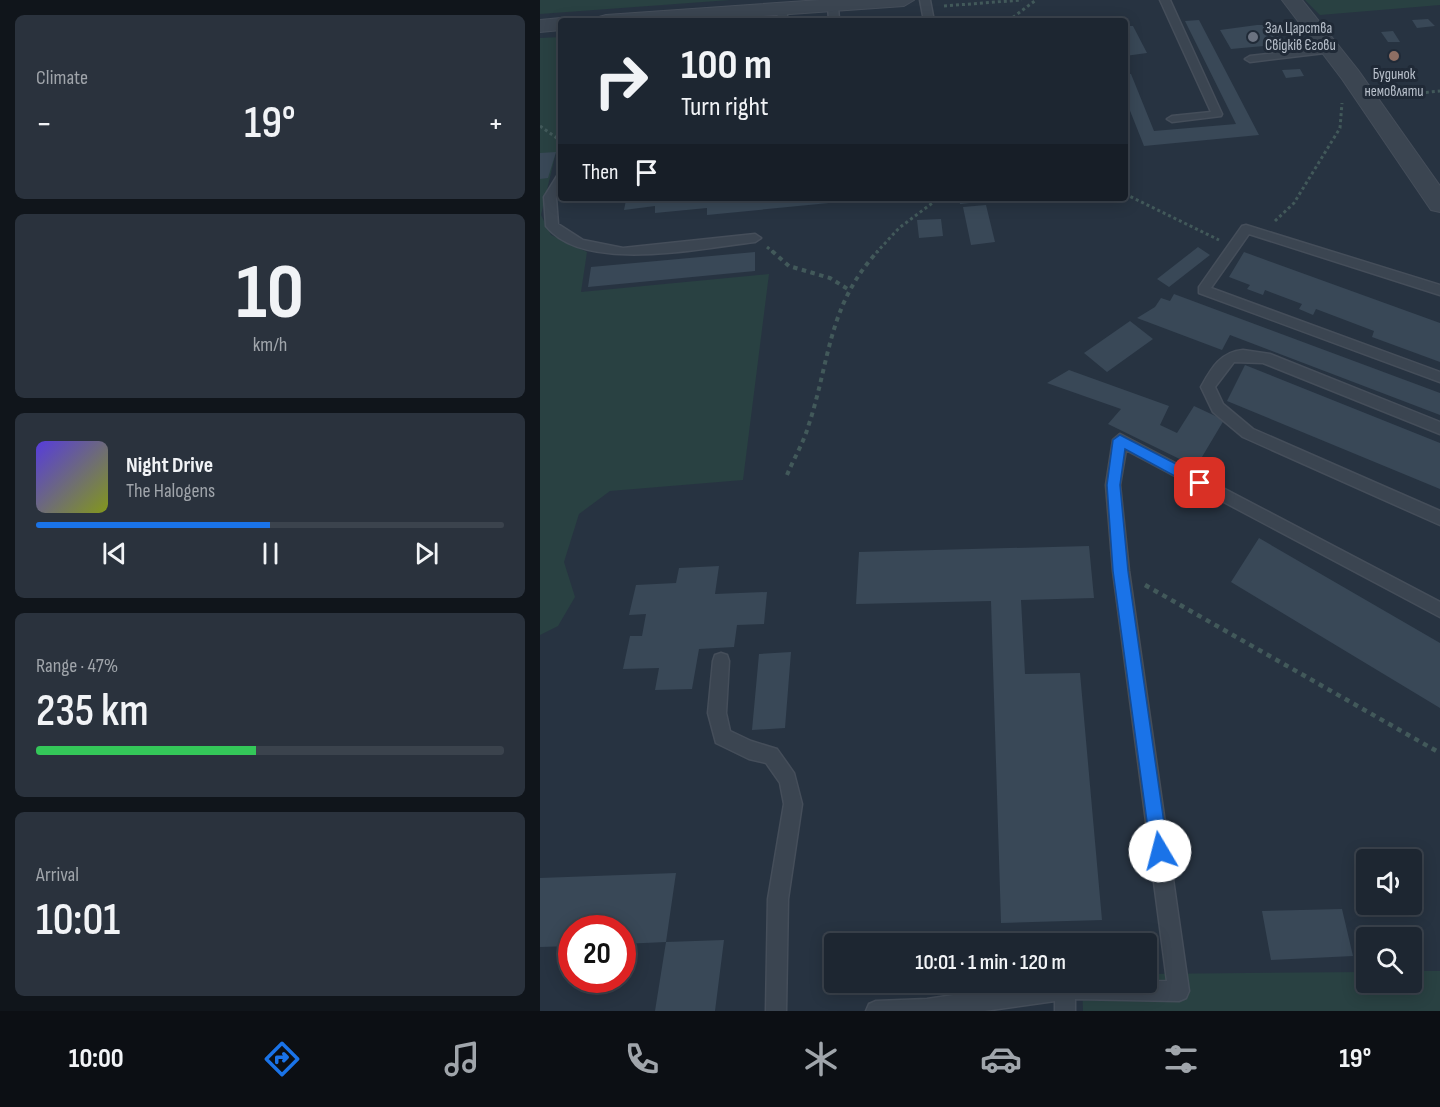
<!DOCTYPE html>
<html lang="en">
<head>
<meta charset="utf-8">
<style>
	:root { --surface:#1d2631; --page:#2a323d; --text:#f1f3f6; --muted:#a0a5ab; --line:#3b434d; --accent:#1a73e8 }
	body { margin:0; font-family:"Sofia Sans Condensed",sans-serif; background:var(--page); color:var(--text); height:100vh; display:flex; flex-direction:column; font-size:22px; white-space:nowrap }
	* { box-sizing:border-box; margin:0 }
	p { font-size:20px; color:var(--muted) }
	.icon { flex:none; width:33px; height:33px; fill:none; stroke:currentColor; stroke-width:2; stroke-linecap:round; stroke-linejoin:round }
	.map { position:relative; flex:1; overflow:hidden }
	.drawer { display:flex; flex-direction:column; gap:15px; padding:15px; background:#10151b; width:540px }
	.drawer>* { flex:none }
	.guide { position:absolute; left:18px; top:18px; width:570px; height:183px; border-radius:6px; box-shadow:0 3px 15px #0003,0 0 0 2px var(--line); background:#1d2631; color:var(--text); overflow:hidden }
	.tools { position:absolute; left:816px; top:849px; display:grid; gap:12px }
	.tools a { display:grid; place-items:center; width:66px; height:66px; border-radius:6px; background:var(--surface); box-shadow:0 3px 15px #0003,0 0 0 2px var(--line); font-size:30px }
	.speed { position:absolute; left:18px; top:915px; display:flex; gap:12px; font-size:30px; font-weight:700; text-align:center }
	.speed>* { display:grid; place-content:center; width:78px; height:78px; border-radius:50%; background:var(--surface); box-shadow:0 3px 15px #0003,0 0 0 2px var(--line); line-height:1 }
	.speed .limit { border:9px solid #d22; background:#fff; color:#111 }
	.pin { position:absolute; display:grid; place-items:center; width:51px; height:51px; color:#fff; margin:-26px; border-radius:12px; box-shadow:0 3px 9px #0006 }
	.me { position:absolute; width:66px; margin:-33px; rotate:352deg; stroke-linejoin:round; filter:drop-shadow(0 0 4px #0008) }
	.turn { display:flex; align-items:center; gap:21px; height:126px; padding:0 24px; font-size:27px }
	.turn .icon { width:78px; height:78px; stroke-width:2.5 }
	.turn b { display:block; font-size:42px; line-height:51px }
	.then { display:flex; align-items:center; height:57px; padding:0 24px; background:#0003; gap:12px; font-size:22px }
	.big { font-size:45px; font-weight:600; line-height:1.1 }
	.drawer .tile { flex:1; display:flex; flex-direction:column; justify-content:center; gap:9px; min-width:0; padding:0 21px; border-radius:9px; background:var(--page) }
	.drawer .dial { align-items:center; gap:0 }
	.dial b { font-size:78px; line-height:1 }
	.song { display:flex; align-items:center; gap:18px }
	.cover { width:72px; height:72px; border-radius:9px; background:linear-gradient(135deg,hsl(250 70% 55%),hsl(70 70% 35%)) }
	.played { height:6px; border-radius:3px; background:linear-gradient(90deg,var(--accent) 50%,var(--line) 50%) }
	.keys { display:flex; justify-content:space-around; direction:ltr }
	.heat { display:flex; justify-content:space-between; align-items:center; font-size:33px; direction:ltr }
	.charge { height:9px; border-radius:4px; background:linear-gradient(90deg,#34c759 47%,var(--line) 0) }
	.trip { position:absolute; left:284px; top:933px; width:333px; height:60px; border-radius:6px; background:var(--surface); box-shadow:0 3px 15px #0003,0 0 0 2px var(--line); font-weight:600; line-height:60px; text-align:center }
	.menu { display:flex; height:96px; justify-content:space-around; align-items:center; background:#0c0f14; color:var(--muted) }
	.menu .icon { width:42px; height:42px }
	.menu .on { color:var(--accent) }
	.menu b { font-size:27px; color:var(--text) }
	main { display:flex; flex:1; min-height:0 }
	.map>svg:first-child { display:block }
	.green { fill:#294142 }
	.building { fill:#394857 }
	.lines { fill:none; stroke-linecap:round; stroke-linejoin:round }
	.lane-casing { stroke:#454e5a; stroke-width:3 }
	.street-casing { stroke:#454e5a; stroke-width:2 }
	.path-far2 { stroke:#42595a; stroke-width:3; stroke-dasharray:3 3; stroke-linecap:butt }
	.path-far1 { stroke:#42595a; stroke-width:4; stroke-dasharray:4.5 4.5; stroke-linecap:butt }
	.path { stroke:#42595a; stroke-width:4.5; stroke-dasharray:5 5; stroke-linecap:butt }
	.lane { fill:#3b4551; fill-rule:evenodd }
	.street { fill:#3b4551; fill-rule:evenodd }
	.route { fill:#1a73e8; stroke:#114b97; stroke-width:1.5 }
	.worship-dot { fill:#6b7280; stroke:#202a37; stroke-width:2 }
	.education-dot { fill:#8d6e63; stroke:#202a37; stroke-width:2 }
	.labels { text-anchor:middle; stroke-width:6; stroke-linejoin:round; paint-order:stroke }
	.far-poi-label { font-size:15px; fill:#b8c0cb; stroke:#202a37; text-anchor:start }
</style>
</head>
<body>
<main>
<section class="drawer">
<div class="tile"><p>Climate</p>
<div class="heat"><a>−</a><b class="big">19°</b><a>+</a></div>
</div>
<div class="tile dial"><b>10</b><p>km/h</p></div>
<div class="tile">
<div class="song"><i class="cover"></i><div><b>Night Drive</b><p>The Halogens</p></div></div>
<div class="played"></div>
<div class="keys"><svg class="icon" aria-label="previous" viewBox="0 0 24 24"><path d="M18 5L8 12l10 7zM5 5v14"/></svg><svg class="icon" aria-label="pause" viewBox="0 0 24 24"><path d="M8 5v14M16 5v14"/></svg><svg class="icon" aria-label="next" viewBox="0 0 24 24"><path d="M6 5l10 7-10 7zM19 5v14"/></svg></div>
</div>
<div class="tile"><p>Range · 47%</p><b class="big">235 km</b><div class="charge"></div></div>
<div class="tile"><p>Arrival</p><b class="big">10:01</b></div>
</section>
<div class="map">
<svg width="900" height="1011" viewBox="0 0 900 1011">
	<rect width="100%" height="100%" fill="#273341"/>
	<path class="green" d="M0,0H190L0,14Z
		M765,0H900V5L780,15Z
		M21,37V149L16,152L1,215L11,235L47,252L41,292L229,274L203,480L70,491L39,514L24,562L35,597L18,626L0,635V38Z
		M872,971H900V1011H543L542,983L606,982V974L826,972V982H872Z"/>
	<path class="building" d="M888,19L895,26L877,28L872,20Z
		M659,20L719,135L604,146L585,98V74H591L614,131L696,124L645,21Z
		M717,25H734L746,44L691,49L680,30Z
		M585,26H593L607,53L585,56Z
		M853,31L860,42H848L841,32Z
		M760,69L764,76L746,78L742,70Z
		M16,152L8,178L0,179V153Z
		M75,198H320V200L167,215V208L115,213V206L84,210L86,200L75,201Z
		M419,198H458V200L420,204Z
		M446,205L455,242L431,245L423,207Z
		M401,219L403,236L379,238L377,220Z
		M658,247L670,255L629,287L617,279Z
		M215,252V271L48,287L51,267Z
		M704,252L900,323V362L832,337L834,331L776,309L773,315L759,309L762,304L725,290L723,295L707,289L710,285L689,277Z
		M634,294L900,393V415L690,335L682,350L597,318L615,307L621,298L630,301Z
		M590,321L613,339L567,372L544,353Z
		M705,365L900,443V489L687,401Z
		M529,370L629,406L620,425L637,433L654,406L684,420L656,467L568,424L581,409L507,383Z
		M719,538L900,643V708L691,582Z
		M549,546L554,598L481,600L485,674L540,673L562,920L461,923L451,601L316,604L319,552Z
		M179,566L175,594L227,592L224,624L197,625L194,647L159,649L152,689L115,690L119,668L83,669L90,636H102L106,614L89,615L96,585L136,583L139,568Z
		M251,652L245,728L212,730L219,654Z
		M136,873L126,942L82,944V928H32V946L0,947V878Z
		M802,909L813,956L731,960L722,911Z
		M184,940L175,1011H115L126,942Z"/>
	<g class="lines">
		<defs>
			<path id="lane" d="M380,0H390L394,21H384Z
				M620,0H630L682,114L681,116L632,122L627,119L632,116L671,112Z
				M293,2L298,5L299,21H289L288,5Z
				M239,6L247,8V21H237Z
				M790,47L793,48V52L710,62L705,59L710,56Z
				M21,175V188L16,197L18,224L43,240L83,248L215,234L221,238L215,242C161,248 44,274 6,226L4,197L17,176Z
				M706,225L900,285V295L709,234L671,288L900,372V382L659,293V287L702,226Z
				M703,350L730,354L900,422V434L723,363L694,362L675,387L683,404L713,429L900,511V525L703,437L673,412L661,387C671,369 680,352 703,350Z
				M580,434L900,602V617L586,450L580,485L589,571L649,991L646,998L639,1001L535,999V1011H515V1001L444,1011H326L329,1004L336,1001L387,999L499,982L627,981L573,571L566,485L573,440Z
				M181,653L187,655L189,661L186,713L190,731L211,741L237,749L254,773L262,804L248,899L246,1011H226L228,899L244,804L240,783L226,763L209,759L176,743L168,713L173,661L175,655Z"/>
			<path id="street" d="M280,0H374L364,6L151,21H56L59,17L66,15Z
				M742,0H762L818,70L900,186V212L891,210L802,79Z
				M21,18L29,21H21V30L0,32V20Z"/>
		</defs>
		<use href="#lane" class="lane-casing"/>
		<use href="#street" class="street-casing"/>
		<path class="path-far2" d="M404,6L482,0
			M468,21L496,0
			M850,96L900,91
			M0,126L21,141
			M585,194L679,240
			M735,221L754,203L800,128L802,103
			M227,247L234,253
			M336,253L359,228L399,198"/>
		<path class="path-far1" d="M232,251L249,266L290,278L311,291
			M247,475C254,458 264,442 269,424C290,360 288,305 338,251"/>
		<path class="path" d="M605,585L900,753"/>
		<use href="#lane" class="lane"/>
		<use href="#street" class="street"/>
	</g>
	<path class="route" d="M580,435L665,479L667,483L665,487H655L585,449L580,485L588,571L628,851L626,857L620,860L614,857L611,851L573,571L567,485L573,440Z"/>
	<circle class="worship-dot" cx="713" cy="37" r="6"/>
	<circle class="education-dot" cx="854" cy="56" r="6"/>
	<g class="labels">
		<g class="far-poi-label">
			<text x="725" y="33">Зал Царства<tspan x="725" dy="17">Свідків Єгови</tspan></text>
			<text x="854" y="79" text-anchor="middle">Будинок<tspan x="854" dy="17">немовляти</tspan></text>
		</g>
	</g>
</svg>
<div class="tools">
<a><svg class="icon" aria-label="sound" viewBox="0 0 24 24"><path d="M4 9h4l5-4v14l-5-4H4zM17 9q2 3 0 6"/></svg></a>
<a><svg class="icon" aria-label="search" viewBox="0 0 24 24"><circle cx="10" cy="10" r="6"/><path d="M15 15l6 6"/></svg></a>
</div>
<div class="speed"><div class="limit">20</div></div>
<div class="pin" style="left:660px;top:483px;background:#d93025"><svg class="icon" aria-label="arrive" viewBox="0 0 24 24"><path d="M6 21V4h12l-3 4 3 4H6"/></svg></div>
<svg class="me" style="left:620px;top:851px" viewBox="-20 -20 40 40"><circle r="19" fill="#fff"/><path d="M0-13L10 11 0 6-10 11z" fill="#1a73e8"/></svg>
<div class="trip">10:01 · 1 min · 120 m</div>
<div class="guide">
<div class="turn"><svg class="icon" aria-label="right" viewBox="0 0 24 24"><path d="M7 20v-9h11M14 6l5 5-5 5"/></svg><div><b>100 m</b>Turn right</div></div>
<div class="then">Then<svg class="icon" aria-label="arrive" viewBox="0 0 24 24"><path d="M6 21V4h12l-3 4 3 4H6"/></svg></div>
</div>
</div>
</main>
<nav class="menu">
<b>10:00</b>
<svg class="icon on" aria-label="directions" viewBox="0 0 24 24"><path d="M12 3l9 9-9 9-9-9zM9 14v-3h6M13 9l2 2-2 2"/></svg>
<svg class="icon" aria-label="music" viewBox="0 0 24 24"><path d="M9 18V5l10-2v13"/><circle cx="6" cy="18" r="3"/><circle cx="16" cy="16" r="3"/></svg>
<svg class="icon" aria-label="phone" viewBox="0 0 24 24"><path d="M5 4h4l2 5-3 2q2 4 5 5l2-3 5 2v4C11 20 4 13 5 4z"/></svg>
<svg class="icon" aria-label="climate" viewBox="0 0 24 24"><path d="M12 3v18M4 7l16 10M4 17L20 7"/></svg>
<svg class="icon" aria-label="car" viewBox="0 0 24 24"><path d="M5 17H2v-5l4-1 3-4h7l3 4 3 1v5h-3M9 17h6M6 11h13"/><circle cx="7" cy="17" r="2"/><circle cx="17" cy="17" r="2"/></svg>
<svg class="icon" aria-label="filters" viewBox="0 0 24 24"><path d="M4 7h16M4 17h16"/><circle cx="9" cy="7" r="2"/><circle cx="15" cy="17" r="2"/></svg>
<b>19°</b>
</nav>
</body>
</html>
